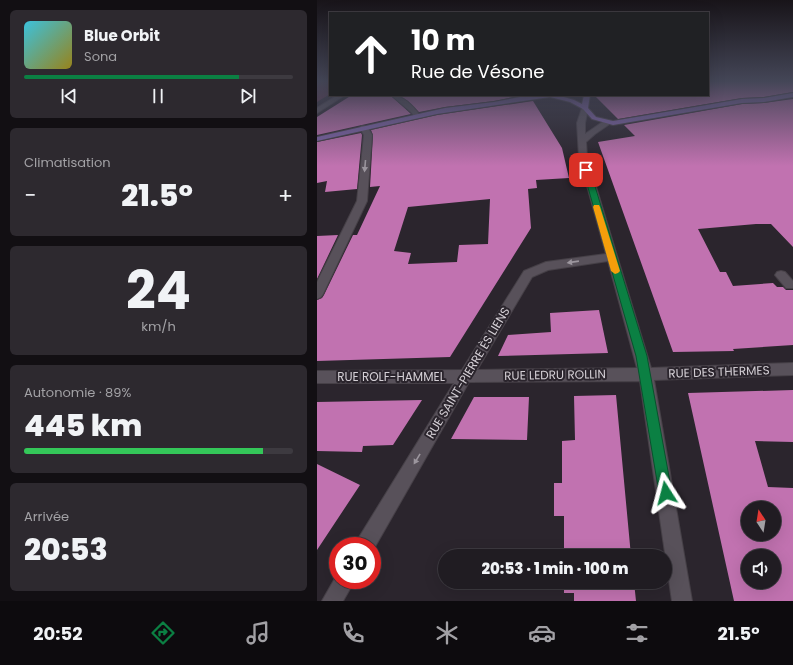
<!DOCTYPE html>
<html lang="fr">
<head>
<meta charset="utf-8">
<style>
	:root { --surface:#201c22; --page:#2d292f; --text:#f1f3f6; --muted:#a2a1a5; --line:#3d3a40; --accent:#0b8043 }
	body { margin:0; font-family:Poppins,sans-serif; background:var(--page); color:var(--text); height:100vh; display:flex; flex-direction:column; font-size:15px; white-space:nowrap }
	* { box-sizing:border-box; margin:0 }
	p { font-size:13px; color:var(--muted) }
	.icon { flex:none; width:22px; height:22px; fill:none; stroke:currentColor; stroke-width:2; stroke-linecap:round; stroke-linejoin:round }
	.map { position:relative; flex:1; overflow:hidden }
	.side { display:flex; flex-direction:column; gap:10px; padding:10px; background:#120f13; width:317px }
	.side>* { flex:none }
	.banner { position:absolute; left:12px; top:12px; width:380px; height:84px; border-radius:0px; box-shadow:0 4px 16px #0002,0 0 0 1px var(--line); background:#202124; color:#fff; overflow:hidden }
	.needle { width:26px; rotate:348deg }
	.fabs { position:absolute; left:424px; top:501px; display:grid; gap:8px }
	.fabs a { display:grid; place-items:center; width:40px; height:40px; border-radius:50%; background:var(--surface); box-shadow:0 4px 16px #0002,0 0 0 1px var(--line); font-size:20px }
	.speed { position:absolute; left:12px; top:537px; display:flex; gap:8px; font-size:20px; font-weight:700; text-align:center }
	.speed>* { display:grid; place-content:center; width:52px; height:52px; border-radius:50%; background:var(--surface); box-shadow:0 4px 16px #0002,0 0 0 1px var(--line); line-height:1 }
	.speed .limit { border:6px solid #d22; background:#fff; color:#111 }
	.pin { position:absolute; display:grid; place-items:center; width:34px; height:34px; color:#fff; margin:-17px; border-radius:8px; box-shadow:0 2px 6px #0006 }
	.me { position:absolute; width:44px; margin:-22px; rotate:351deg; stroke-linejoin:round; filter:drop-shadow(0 0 3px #0008) }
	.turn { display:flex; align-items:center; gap:14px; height:84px; padding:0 16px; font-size:18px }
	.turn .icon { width:52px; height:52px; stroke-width:2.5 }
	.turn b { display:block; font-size:28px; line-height:34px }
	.big { font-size:30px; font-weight:800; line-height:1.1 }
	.side .card { flex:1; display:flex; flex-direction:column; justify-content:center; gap:6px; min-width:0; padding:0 14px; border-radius:6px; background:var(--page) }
	.side .dial { align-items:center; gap:0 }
	.dial b { font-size:52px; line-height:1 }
	.song { display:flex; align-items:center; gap:12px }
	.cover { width:48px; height:48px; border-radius:6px; background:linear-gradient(135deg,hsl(190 70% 55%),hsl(50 70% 35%)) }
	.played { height:4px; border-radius:2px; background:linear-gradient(90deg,var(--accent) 80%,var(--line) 80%) }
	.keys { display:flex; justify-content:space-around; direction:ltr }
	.heat { display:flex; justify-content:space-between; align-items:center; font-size:22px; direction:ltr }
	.charge { height:6px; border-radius:3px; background:linear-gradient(90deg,#34c759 89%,var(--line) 0) }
	.trip { position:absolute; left:121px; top:549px; width:234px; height:40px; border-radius:20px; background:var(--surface); box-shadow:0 4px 16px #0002,0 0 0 1px var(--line); font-weight:800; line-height:40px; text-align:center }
	.tabs { display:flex; height:64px; justify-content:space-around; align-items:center; background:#0d0b0e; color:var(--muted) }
	.tabs .icon { width:28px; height:28px }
	.tabs .on { color:var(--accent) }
	.tabs b { font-size:18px; color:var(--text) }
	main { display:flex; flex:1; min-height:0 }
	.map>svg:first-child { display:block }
	.green { fill:#682e49 }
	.building { fill:#c172b0; fill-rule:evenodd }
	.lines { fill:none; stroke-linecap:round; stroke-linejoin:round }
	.minor-casing { stroke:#464047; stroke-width:2 }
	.primary-casing { stroke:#464047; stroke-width:2 }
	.minor { fill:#58515a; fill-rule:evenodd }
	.primary { fill:#8064aa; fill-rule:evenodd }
	.oneway { fill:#9c969e }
	.route { fill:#0b8043; stroke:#07532c }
	.slow { fill:#f59e0b }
	.labels { text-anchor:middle; stroke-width:4; stroke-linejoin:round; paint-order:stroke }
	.street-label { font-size:12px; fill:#d4cfd5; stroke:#2b252d }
</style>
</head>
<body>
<main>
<section class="side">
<div class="card">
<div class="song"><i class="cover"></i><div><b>Blue Orbit</b><p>Sona</p></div></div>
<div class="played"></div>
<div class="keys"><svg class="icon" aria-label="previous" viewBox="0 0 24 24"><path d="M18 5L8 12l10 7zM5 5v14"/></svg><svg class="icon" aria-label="pause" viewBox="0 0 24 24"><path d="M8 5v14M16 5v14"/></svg><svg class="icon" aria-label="next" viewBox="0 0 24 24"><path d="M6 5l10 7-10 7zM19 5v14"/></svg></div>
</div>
<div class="card"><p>Climatisation</p>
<div class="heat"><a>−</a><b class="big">21.5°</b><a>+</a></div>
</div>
<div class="card dial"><b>24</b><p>km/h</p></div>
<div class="card"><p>Autonomie · 89%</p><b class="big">445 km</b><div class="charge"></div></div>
<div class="card"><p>Arrivée</p><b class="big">20:53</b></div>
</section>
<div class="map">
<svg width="476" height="601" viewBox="0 0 476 601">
	<rect width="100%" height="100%" fill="#2b252d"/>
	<path class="green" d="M0,82H13V94L0,102Z"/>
	<path class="building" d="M391,82H476V92L447,97L425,98L301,119L277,95H391Z
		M35,95H73L94,114L0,135V117Z
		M81,95H206L177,101L128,107L102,112L91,101Z
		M476,99V247L454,224H439L381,229L403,272H409L416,286L456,283L460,287H466L469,290H476V345L416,349L417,351L356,352L281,142L318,136L307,125L425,104L447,103Z
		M216,101L245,148L252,178L219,180L220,188L211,189L214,228L133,357L0,361V300L5,298L7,295L36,235H40L63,186L53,187L56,135L54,130L120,115ZM173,199L171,244L142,245L140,262L91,264L94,253L77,251L91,207Z
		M44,133L45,135L40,189L8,192L10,181L0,183V142Z
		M21,235L0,279V236Z
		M282,310L291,353L181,356L191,335L234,332L233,313Z
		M476,390V442L438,441L451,487L476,488V601H417L371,393ZM431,508H457V534H431ZM431,556H457V582H431Z
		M299,395L314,556H247V516H237V483H245V441L258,440L257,396Z
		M157,397H212L210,440L134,439Z
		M105,400L76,445L46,446L45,452L0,451V402Z
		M0,464L43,485L0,550Z
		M247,582H317L319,601H257V593H247Z"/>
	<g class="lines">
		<defs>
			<path id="minor" d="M21,95H28L0,113V108Z
				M74,95C85,95 97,106 103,116L102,117H98L94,112Z
				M268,106L271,108L268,123V134L287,121H290L294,123L278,134L269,142L270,157L334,368L476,363V375L337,380L375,601H355L323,381L152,382L55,552V546H39L41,539L137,383H0V371L145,370L207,271L229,262L289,254L262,157L260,123L265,108ZM291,261L320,368L160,370L215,277L231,270Z
				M44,126H50L55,135L50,201L6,294L4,297L0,299V282L40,201L47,135L43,128Z
				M464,271L468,272L476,281V288H469L458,275L460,272Z
				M21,573V580H38L26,601H5Z"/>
			<path id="primary" d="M476,93V97L447,102L425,103L296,125L275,119L266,109L253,102L233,97L120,114L0,141V137L128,108L177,102L214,95H240L257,100L265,104L267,95H273L271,108L279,117L296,121L425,99L447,98Z"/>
		</defs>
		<use href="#minor" class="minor-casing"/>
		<use href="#primary" class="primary-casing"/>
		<use href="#minor" class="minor"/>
		<use href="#primary" class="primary"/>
	</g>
	<defs><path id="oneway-solid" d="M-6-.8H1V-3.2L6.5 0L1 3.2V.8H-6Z"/></defs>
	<g class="oneway">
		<use href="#oneway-solid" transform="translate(48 166) rotate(95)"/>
		<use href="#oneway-solid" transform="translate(256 262) rotate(172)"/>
		<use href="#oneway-solid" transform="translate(100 459) rotate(121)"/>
	</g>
	<linearGradient id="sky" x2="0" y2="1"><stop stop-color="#181419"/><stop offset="0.49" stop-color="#444657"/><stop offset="1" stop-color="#444657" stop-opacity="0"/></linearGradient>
	<rect width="476" height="166" fill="url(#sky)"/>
	<path class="route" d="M269,168L273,170L330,356L355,493L353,498L349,500L344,498L342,493L319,356L266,170Z"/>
	<path class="slow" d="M277,205H282L283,207L303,271L301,273L298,274L294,271L276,207Z"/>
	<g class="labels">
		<g class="street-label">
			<text transform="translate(402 372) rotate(-2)" y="4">RUE DES THERMES</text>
			<text transform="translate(151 373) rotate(-59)" y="4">RUE SAINT-PIERRE ÈS LIENS</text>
			<text transform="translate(238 375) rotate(-1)" y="4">RUE LEDRU ROLLIN</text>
			<text x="74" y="381">RUE ROLF-HAMMEL</text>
		</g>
	</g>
</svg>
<div class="fabs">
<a><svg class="needle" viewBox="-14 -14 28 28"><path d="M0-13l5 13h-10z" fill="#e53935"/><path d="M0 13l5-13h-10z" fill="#a2a1a5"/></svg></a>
<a><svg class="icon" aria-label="sound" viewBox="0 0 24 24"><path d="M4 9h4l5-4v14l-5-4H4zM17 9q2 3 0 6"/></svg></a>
</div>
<div class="speed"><div class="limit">30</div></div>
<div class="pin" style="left:269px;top:170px;background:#d93025"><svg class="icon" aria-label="arrive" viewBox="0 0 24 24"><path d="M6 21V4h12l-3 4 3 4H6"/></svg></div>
<svg class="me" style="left:349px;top:493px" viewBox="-20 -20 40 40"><path d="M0-17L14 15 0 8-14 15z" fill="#0b8043" stroke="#fff" stroke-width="4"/></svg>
<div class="trip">20:53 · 1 min · 100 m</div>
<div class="banner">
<div class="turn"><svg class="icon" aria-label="ahead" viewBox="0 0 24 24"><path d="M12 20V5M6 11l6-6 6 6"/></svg><div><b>10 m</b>Rue de Vésone</div></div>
</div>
</div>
</main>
<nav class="tabs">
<b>20:52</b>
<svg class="icon on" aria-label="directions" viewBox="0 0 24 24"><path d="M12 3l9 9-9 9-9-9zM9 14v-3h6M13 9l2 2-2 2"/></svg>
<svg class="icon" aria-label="music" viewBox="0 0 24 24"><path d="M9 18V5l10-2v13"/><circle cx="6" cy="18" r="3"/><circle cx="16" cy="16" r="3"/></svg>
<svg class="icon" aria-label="phone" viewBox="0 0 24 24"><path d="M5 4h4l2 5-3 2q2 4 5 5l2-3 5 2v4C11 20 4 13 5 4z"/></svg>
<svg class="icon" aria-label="climate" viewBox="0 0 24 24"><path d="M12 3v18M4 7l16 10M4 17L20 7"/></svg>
<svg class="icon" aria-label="car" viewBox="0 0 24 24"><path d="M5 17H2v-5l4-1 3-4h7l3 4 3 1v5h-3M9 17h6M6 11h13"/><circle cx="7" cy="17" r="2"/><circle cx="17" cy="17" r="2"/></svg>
<svg class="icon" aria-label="filters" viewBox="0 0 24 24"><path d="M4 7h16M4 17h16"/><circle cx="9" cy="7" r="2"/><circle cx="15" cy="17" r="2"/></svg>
<b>21.5°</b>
</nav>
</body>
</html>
